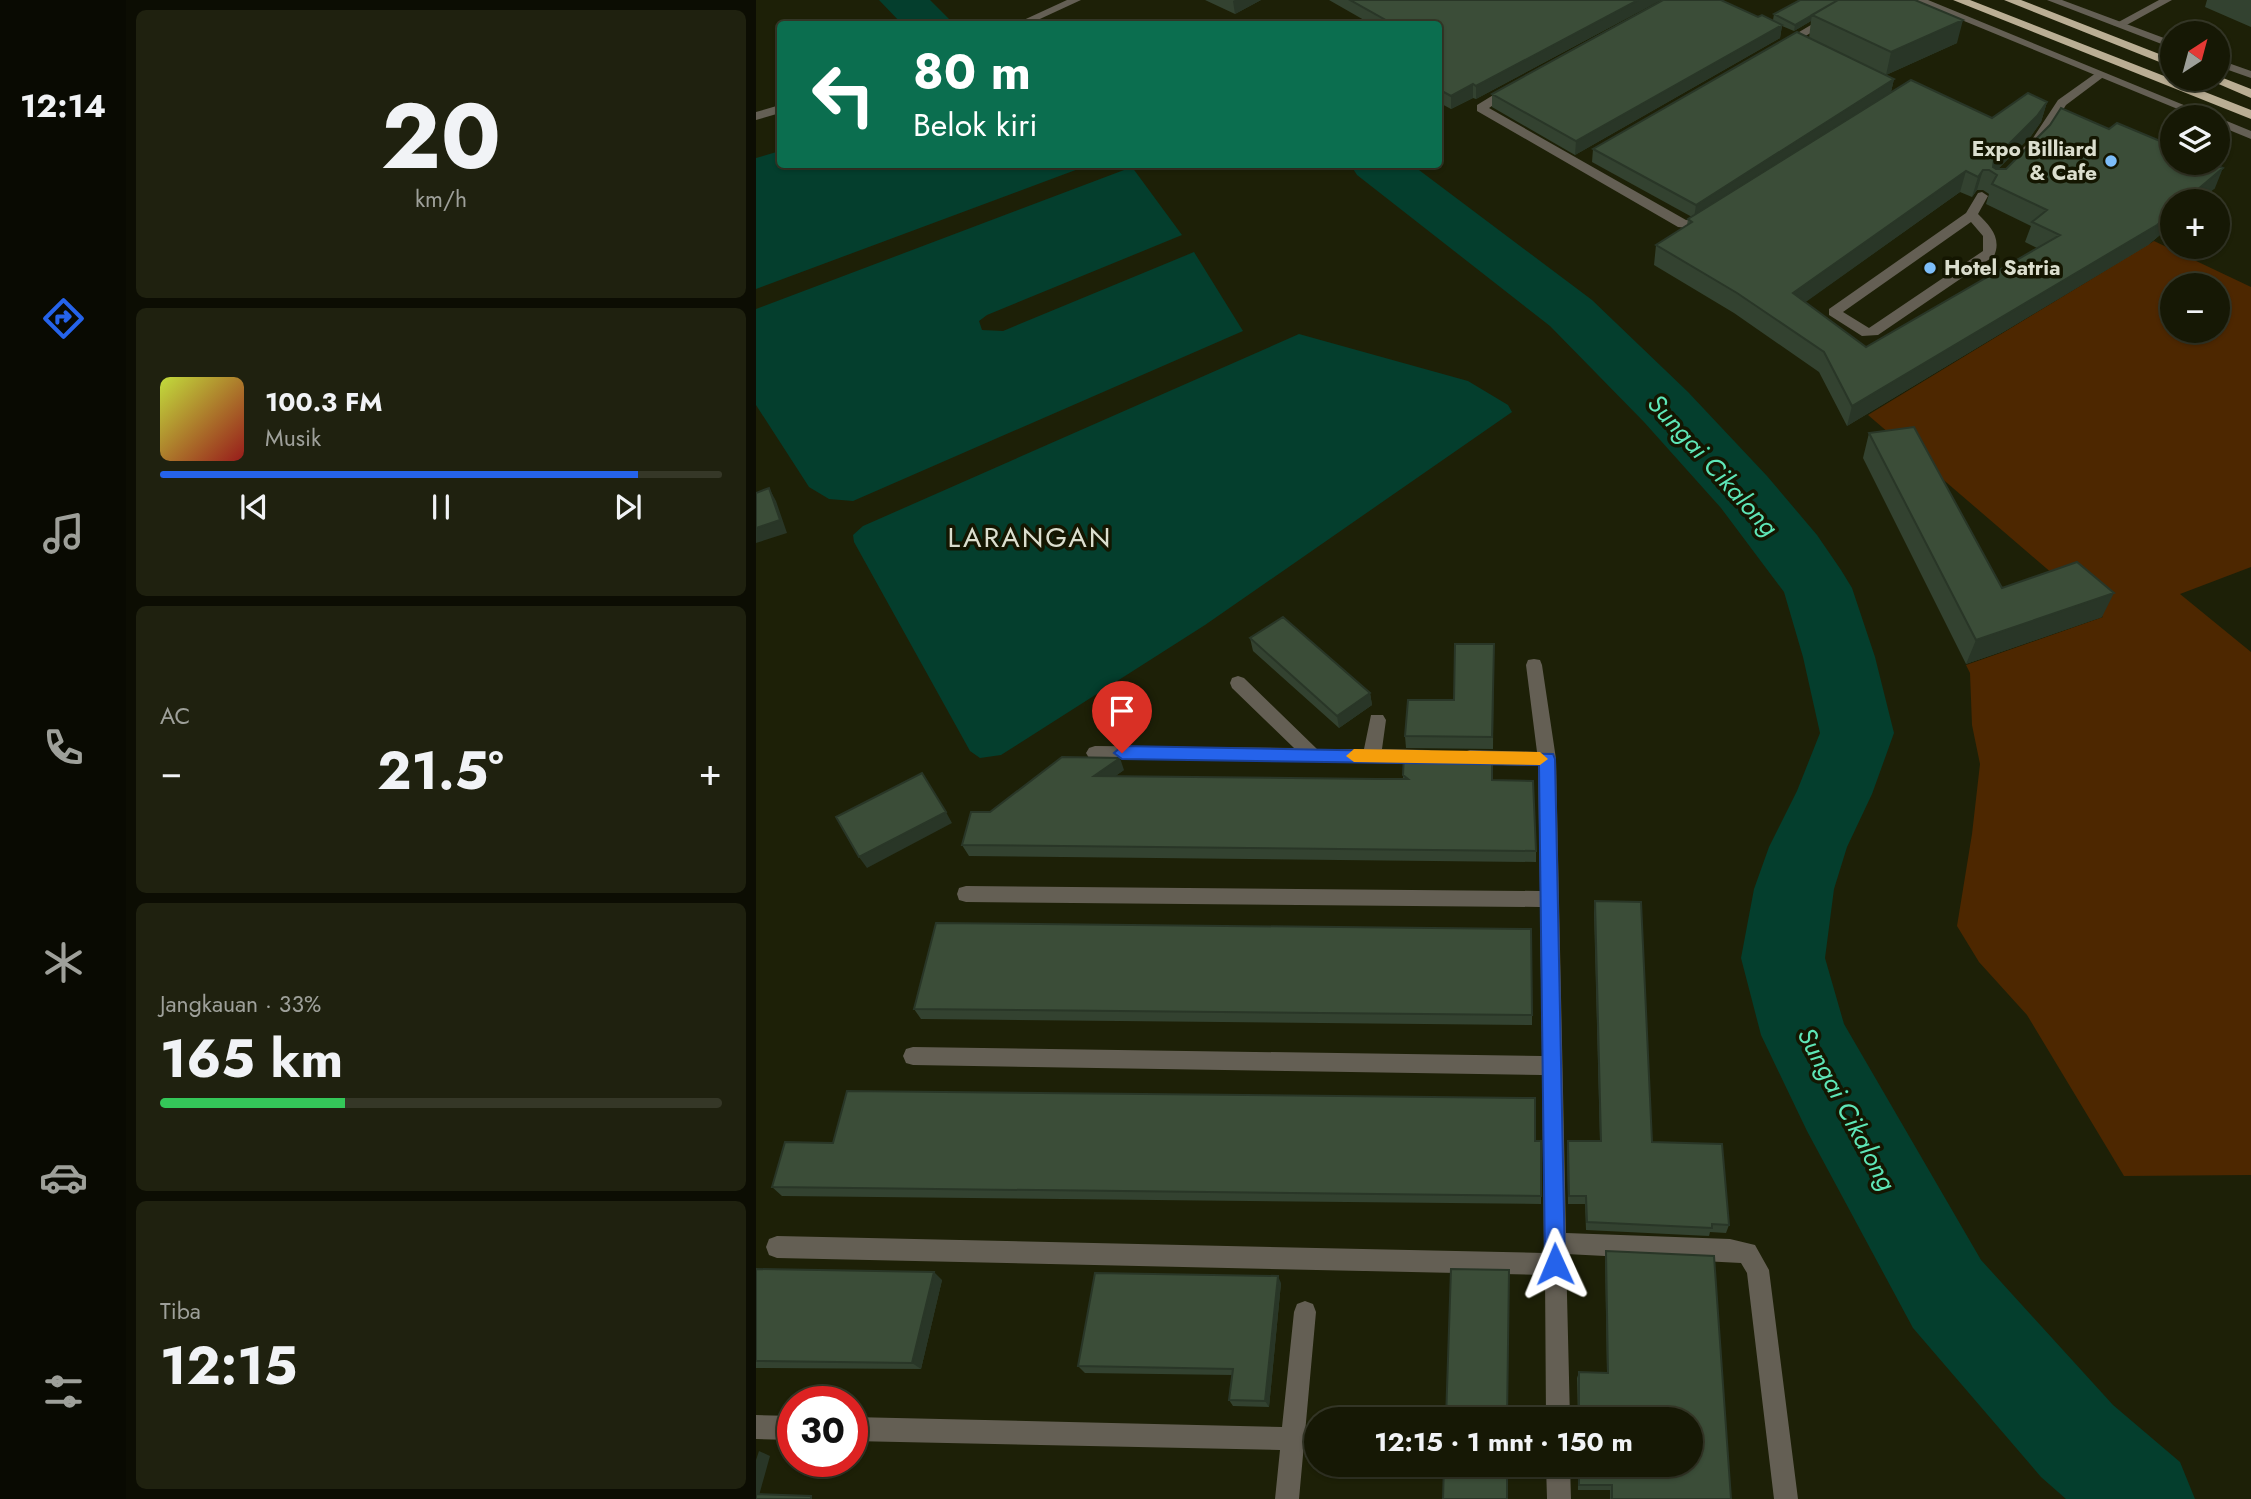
<!DOCTYPE html>
<html lang="id">
<head>
<meta charset="utf-8">
<style>
	:root { --surface:#161805; --page:#1f210f; --text:#f1f3f6; --muted:#9ea09a; --line:#353727; --accent:#2563eb }
	body { margin:0; font-family:Jost,sans-serif; background:var(--page); color:var(--text); height:100vh; display:flex; flex-direction:column; font-size:26px; white-space:nowrap }
	* { box-sizing:border-box; margin:0 }
	p { font-size:23px; color:var(--muted) }
	.icon { flex:none; width:38px; height:38px; fill:none; stroke:currentColor; stroke-width:2; stroke-linecap:round; stroke-linejoin:round }
	.map { position:relative; flex:1; overflow:hidden }
	.drawer { display:flex; flex-direction:column; gap:10px; padding:10px; background:#0c0d03; width:630px }
	.drawer>* { flex:none }
	.top-card { position:absolute; left:21px; top:21px; width:665px; height:147px; border-radius:7px; box-shadow:0 2px 5px #0004,0 0 0 2px var(--line); background:#0b6e4f; color:#fff; overflow:hidden }
	.needle { width:46px; rotate:36deg }
	.fabs { position:absolute; left:1404px; top:21px; display:grid; gap:14px }
	.fabs a { display:grid; place-items:center; width:70px; height:70px; border-radius:50%; background:var(--surface); box-shadow:0 2px 5px #0004,0 0 0 2px var(--line); font-size:35px }
	.speed { position:absolute; left:21px; top:1386px; display:flex; gap:14px; font-size:35px; font-weight:700; text-align:center }
	.speed>* { display:grid; place-content:center; width:91px; height:91px; border-radius:50%; background:var(--surface); box-shadow:0 2px 5px #0004,0 0 0 2px var(--line); line-height:1 }
	.speed .limit { border:10px solid #d22; background:#fff; color:#111 }
	.pin { position:absolute; display:grid; place-items:center; width:60px; height:60px; color:#fff; margin:-72px -30px; border-radius:50% 50% 50% 0; rotate:-45deg; box-shadow:0 0 7px #0007 }
	.pin .icon { rotate:45deg }
	.me { position:absolute; width:77px; margin:-38px; rotate:359deg; stroke-linejoin:round; filter:drop-shadow(0 0 5px #0008) }
	.turn { display:flex; align-items:center; gap:24px; height:147px; padding:0 21px; font-size:32px }
	.turn .icon { width:91px; height:91px; stroke-width:2.5 }
	.turn b { display:block; font-size:49px; line-height:60px }
	.big { font-size:52px; font-weight:700; line-height:1.1 }
	.drawer .card { flex:1; display:flex; flex-direction:column; justify-content:center; gap:10px; min-width:0; padding:0 24px; border-radius:10px; background:var(--page) }
	.drawer .dial { align-items:center; gap:0 }
	.dial b { font-size:91px; line-height:1 }
	.song { display:flex; align-items:center; gap:21px }
	.cover { width:84px; height:84px; border-radius:10px; background:linear-gradient(135deg,hsl(70 70% 55%),hsl(0 70% 35%)) }
	.played { height:7px; border-radius:4px; background:linear-gradient(90deg,var(--accent) 85%,var(--line) 85%) }
	.keys { display:flex; justify-content:space-around; direction:ltr }
	.heat { display:flex; justify-content:space-between; align-items:center; font-size:38px; direction:ltr }
	.charge { height:10px; border-radius:5px; background:linear-gradient(90deg,#34c759 33%,var(--line) 0) }
	.trip { position:absolute; left:548px; top:1407px; width:399px; height:70px; border-radius:35px; background:var(--surface); box-shadow:0 2px 5px #0004,0 0 0 2px var(--line); font-weight:700; line-height:70px; text-align:center }
	main { display:flex; flex:1; min-height:0 }
	.menu { display:flex; flex-direction:column; width:126px; justify-content:space-around; align-items:center; background:#090a02; color:var(--muted) }
	.menu .icon { width:49px; height:49px }
	.menu .on { color:var(--accent) }
	.menu b { font-size:32px; color:var(--text) }
	.map>svg:first-child { display:block }
	.green { fill:#4d2700; fill-rule:evenodd }
	.water { fill:#043e2d }
	.lines { fill:none; stroke-linecap:round; stroke-linejoin:round }
	.river { fill:#043e2d; fill-rule:evenodd }
	.service { fill:#645f54; fill-rule:evenodd }
	.minor { fill:#645f54; fill-rule:evenodd }
	.tertiary { fill:#645f54; fill-rule:evenodd }
	.trunk { fill:#baae94; fill-rule:evenodd }
	.wall { fill:#334230; fill-rule:evenodd }
	.shaded-wall { fill:#293627 }
	.building { fill:#3b4d38; stroke:#293627; stroke-width:2; fill-rule:evenodd }
	.route { fill:#2563eb; stroke:#184099; stroke-width:2 }
	.slow { fill:#f59e0b }
	.poi-dot { fill:#7dbef9; stroke:#141601; stroke-width:2.5 }
	.labels { text-anchor:middle; stroke-width:7; stroke-linejoin:round; paint-order:stroke }
	.far-poi-label { font-size:21px; font-weight:bold; fill:#dbdece; stroke:#141601; text-anchor:end }
	.water-label { font-size:26px; font-style:italic; fill:#5ee6b7; stroke:#141601 }
	.quarter-label { font-size:28px; letter-spacing:2px; fill:#dbdece; stroke:#141601 }
</style>
</head>
<body>
<main>
<nav class="menu">
<b>12:14</b>
<svg class="icon on" aria-label="directions" viewBox="0 0 24 24"><path d="M12 3l9 9-9 9-9-9zM9 14v-3h6M13 9l2 2-2 2"/></svg>
<svg class="icon" aria-label="music" viewBox="0 0 24 24"><path d="M9 18V5l10-2v13"/><circle cx="6" cy="18" r="3"/><circle cx="16" cy="16" r="3"/></svg>
<svg class="icon" aria-label="phone" viewBox="0 0 24 24"><path d="M5 4h4l2 5-3 2q2 4 5 5l2-3 5 2v4C11 20 4 13 5 4z"/></svg>
<svg class="icon" aria-label="climate" viewBox="0 0 24 24"><path d="M12 3v18M4 7l16 10M4 17L20 7"/></svg>
<svg class="icon" aria-label="car" viewBox="0 0 24 24"><path d="M5 17H2v-5l4-1 3-4h7l3 4 3 1v5h-3M9 17h6M6 11h13"/><circle cx="7" cy="17" r="2"/><circle cx="17" cy="17" r="2"/></svg>
<svg class="icon" aria-label="filters" viewBox="0 0 24 24"><path d="M4 7h16M4 17h16"/><circle cx="9" cy="7" r="2"/><circle cx="15" cy="17" r="2"/></svg>
</nav>
<section class="drawer">
<div class="card dial"><b>20</b><p>km/h</p></div>
<div class="card">
<div class="song"><i class="cover"></i><div><b>100.3 FM</b><p>Musik</p></div></div>
<div class="played"></div>
<div class="keys"><svg class="icon" aria-label="previous" viewBox="0 0 24 24"><path d="M18 5L8 12l10 7zM5 5v14"/></svg><svg class="icon" aria-label="pause" viewBox="0 0 24 24"><path d="M8 5v14M16 5v14"/></svg><svg class="icon" aria-label="next" viewBox="0 0 24 24"><path d="M6 5l10 7-10 7zM19 5v14"/></svg></div>
</div>
<div class="card"><p>AC</p>
<div class="heat"><a>−</a><b class="big">21.5°</b><a>+</a></div>
</div>
<div class="card"><p>Jangkauan · 33%</p><b class="big">165 km</b><div class="charge"></div></div>
<div class="card"><p>Tiba</p><b class="big">12:15</b></div>
</section>
<div class="map">
<svg width="1495" height="1499" viewBox="0 0 1495 1499">
	<rect width="100%" height="100%" fill="#1d2007"/>
	<path class="green" d="M1398,241L1495,287V567L1424,594L1495,652V1175L1368,1176L1271,1015L1223,962L1201,926L1216,834L1224,764L1216,725L1214,673L1210,665L1347,617L1112,415ZM1416,285H1461V331H1416Z"/>
	<path class="water" d="M24,151V164L333,165L0,289V158Z
		M376,167L426,235L231,315L223,321L226,330L247,331L438,252L487,331L97,501L73,499L53,487L0,405V309Z
		M543,334L712,381L752,405L756,412L449,625L245,755L224,758L214,751L98,542L97,535L107,526Z"/>
	<g class="lines">
		<path class="river" d="M123,0H174L198,24H146Z
			M594,164H655L836,300L932,392L1011,476L1061,535L1085,570L1096,588L1119,657L1138,733L1116,794L1091,847L1078,889L1069,958L1088,1024L1225,1260L1357,1405L1424,1462L1439,1499H1310L1285,1477L1157,1328L1051,1131L1005,1035L985,958L998,889L1013,847L1041,791L1064,733L1047,657L1028,592L965,508L888,422L794,326L601,175Z"/>
		<path class="service" d="M1403,0H1416L1367,27L1357,25Z
			M1340,73L1350,75L1310,105L1286,143L1274,154H1266L1264,151L1277,138L1302,100Z
			M1226,192L1232,196L1222,214C1234,226 1246,238 1238,256L1122,335L1106,336L1073,315V309L1210,213L1222,193ZM1215,222L1227,236V251L1113,328L1087,312Z"/>
		<path class="minor" d="M311,0H325L273,24H259Z
			M1097,0H1110L1031,47L1021,45Z
			M752,86L762,88L733,108L930,220L939,221L951,215L957,219L942,229L922,227L721,111V105Z
			M24,105V113L0,120V112Z
			M778,659L784,660L786,665L800,759L810,1233L974,1239L999,1245L1013,1270L1042,1499H1018L991,1273L985,1263L810,1254L814,1419H790L789,1275L21,1258L13,1255L10,1247L13,1239L21,1236L788,1253L786,1075L157,1065L150,1063L147,1056L150,1049L157,1047L786,1056L784,907L210,902L203,900L201,894L203,888L210,886L784,891L782,766L714,764L708,762L705,757L708,752L714,750L781,752L770,665L772,660Z
			M482,676L488,678L561,749H608L615,715H627L630,720L626,749L672,750L678,752L681,757L678,762L672,764L333,758L330,753L333,748L339,746L538,748L476,688L474,683L476,678Z
			M549,1301L557,1304L560,1312L543,1499H519L524,1450L96,1441V1417L526,1427L538,1312L541,1304Z
			M0,1415L37,1416V1440L0,1439Z
			M790,1465H814L815,1499H791Z"/>
		<path class="tertiary" d="M1157,0H1172L1457,117H1441Z
			M1291,0H1306L1416,41V48Z
			M1461,59L1495,71V78L1461,66Z
			M1461,117L1495,131V139L1461,125Z"/>
		<path class="trunk" d="M1197,0H1214L1495,110V119Z
			M1248,0H1265L1416,59V67Z
			M1462,76L1495,89V98L1451,79H1461Z"/>
	</g>
	<path class="wall" d="M449,0H505L479,14Z
		M573,0H905L720,99L717,98L695,109L682,102V24H615Z
		M1044,0L1201,43L1130,75L1059,41L1138,79L1135,92L1236,118L1291,102L1285,122L1275,136L1242,169L1459,188L1443,201H1416V225L1392,245L1091,426L1063,372L978,313L898,265L900,245L931,225L932,219L936,217L836,162L837,149L1053,38L1055,21L1038,31L1026,26L1024,38L819,155L736,107V94L1002,17L1017,20L1018,14ZM1221,190H1227L1233,194L1230,204L1275,226L1269,242L1281,248L1110,347L1049,302L1204,192L1216,197Z
		M1451,0H1495V27L1449,7Z
		M1113,433L1246,588L1346,617L1210,664L1107,458Z
		M494,638L614,693L616,705L583,728L497,651Z
		M738,644L737,749L650,748L649,736L698,700Z
		M368,770L359,776L623,779H647V775L736,780L780,851V862L213,856L206,845L234,812Z
		M839,901L896,1142L973,1225L970,1233L954,1232L953,1236L830,1230L829,1204H812L811,1150L812,1141H844L838,912Z
		M158,1009L776,1015V1025L165,1019Z
		M779,1141L785,1196V1204L26,1196L16,1187L77,1143Z
		M850,1251L975,1499H854V1490H822V1465H934V1419H822L821,1378L823,1372L851,1373L849,1259Z
		M0,1269L186,1280L165,1369L0,1368Z
		M525,1283L513,1407L477,1406L473,1400L476,1375L329,1373L322,1366Z"/>
	<path class="shaded-wall" d="M479,0H505L479,14L477,1Z
		M882,0H905L720,99V86Z
		M1056,15L1055,21L1038,31L1039,25Z
		M1207,20L1201,43L1130,75L1135,52Z
		M1026,25L1024,38L819,155L820,141Z
		M1138,79L1135,92L938,218L940,205Z
		M717,84V98L695,109V96Z
		M1291,102L1285,122L1275,136L1238,173L1235,171L1238,159Z
		M1467,168L1459,188L1443,201H1428Z
		M1227,170L1221,190L1216,197L1222,177Z
		M1210,171L1204,192L1033,314L1037,293Z
		M1416,212V225L1392,245L1091,426L1096,406Z
		M13,488L20,501L31,533L0,543V528Z
		M1358,593L1346,617L1210,664L1220,640Z
		M614,693L616,705L583,728L581,716Z
		M364,758L368,770L343,788L338,776Z
		M190,812L196,823L111,868L103,857Z
		M178,1272L186,1280L165,1369L156,1363Z
		M522,1276L525,1283L513,1407L509,1401Z
		M3,1451L14,1456L2,1499L0,1498V1460Z"/>
	<path class="building" d="M594,0H882L720,86L717,84L695,96L682,89V58L684,57L682,56V24H637Z
		M907,0H965L1002,17L1006,15L1026,25L820,141L736,94Z
		M1044,0H1082L1039,25L1018,14Z
		M1082,0H1159L1207,20L1135,52L1056,15Z
		M1041,32L1138,79L940,205L837,149Z
		M1155,80L1236,118L1272,93L1291,102L1281,116L1238,159L1237,167L1240,169H1250L1294,125L1305,108L1353,129L1361,123L1416,146V163H1455L1467,168L1428,201H1416V212L1401,225L1096,406L1068,352L981,293L900,245L936,222L932,219ZM1227,170H1233L1241,175L1236,184L1291,210L1276,222L1304,235L1110,347L1037,293L1210,171L1222,177Z
		M1158,427L1246,588L1321,562L1358,593L1220,640L1113,433Z
		M13,488L24,520L0,528V493Z
		M527,617L614,693L581,716L494,638Z
		M699,644H738L736,737L649,736L652,700H698Z
		M648,755L736,756V780L777,781L780,851L206,845L215,812H234L306,757L364,758L338,776L623,779H652L647,775Z
		M166,773L190,812L103,857L80,817Z
		M839,901L885,902L896,1142L966,1144L973,1225L956,1224V1228L831,1222L830,1196H813L812,1141H845Z
		M180,923L775,929L776,1015L158,1009Z
		M91,1091L779,1098V1141H785V1196L16,1187L29,1142L77,1143Z
		M850,1251L958,1256L975,1499H856V1485H823V1465H934V1419H823V1372L852,1373Z
		M0,1269L178,1272L156,1363L0,1361Z
		M695,1269L753,1270L751,1419H690Z
		M339,1273L522,1276L509,1401L473,1400L477,1369L322,1366Z
		M688,1465H751V1499H687Z
		M0,1494L55,1496V1499H0Z"/>
	<path class="route" d="M366,746L797,754L799,759L809,1264L806,1271L799,1274L792,1271L789,1264L783,765L366,759L358,753Z"/>
	<path class="slow" d="M598,749L784,752L792,759L784,765L598,762L590,756Z"/>
	<g class="poi-dot">
		<circle cx="1355" cy="161" r="7"/>
		<circle cx="1174" cy="268" r="7"/>
	</g>
	<g class="labels">
		<g class="far-poi-label">
			<text x="1341" y="156">Expo Billiard<tspan x="1341" dy="24">&amp; Cafe</tspan></text>
			<text x="1188" y="275" text-anchor="start">Hotel Satria</text>
		</g>
		<g class="water-label">
			<text transform="translate(957 465) rotate(48)" y="9">Sungai Cikalong</text>
			<text transform="translate(1091 1109) rotate(62)" y="9">Sungai Cikalong</text>
		</g>
		<g class="quarter-label">
			<text x="274" y="547">LARANGAN</text>
		</g>
	</g>
</svg>
<div class="fabs">
<a><svg class="needle" viewBox="-14 -14 28 28"><path d="M0-13l5 13h-10z" fill="#e53935"/><path d="M0 13l5-13h-10z" fill="#9ea09a"/></svg></a>
<a><svg class="icon" aria-label="layers" viewBox="0 0 24 24"><path d="M12 4l9 5-9 5-9-5zM3 14l9 5 9-5"/></svg></a>
<a>+</a>
<a>−</a>
</div>
<div class="speed"><div class="limit">30</div></div>
<div class="pin" style="left:366px;top:753px;background:#d93025"><svg class="icon" aria-label="arrive" viewBox="0 0 24 24"><path d="M6 21V4h12l-3 4 3 4H6"/></svg></div>
<svg class="me" style="left:799px;top:1264px" viewBox="-20 -20 40 40"><path d="M0-17L14 15 0 8-14 15z" fill="#2563eb" stroke="#fff" stroke-width="4"/></svg>
<div class="trip">12:15 · 1 mnt · 150 m</div>
<div class="top-card">
<div class="turn"><svg class="icon" aria-label="left" viewBox="0 0 24 24"><path d="M17 20v-9H6M10 6l-5 5 5 5"/></svg><div><b>80 m</b>Belok kiri</div></div>
</div>
</div>
</main>
</body>
</html>
